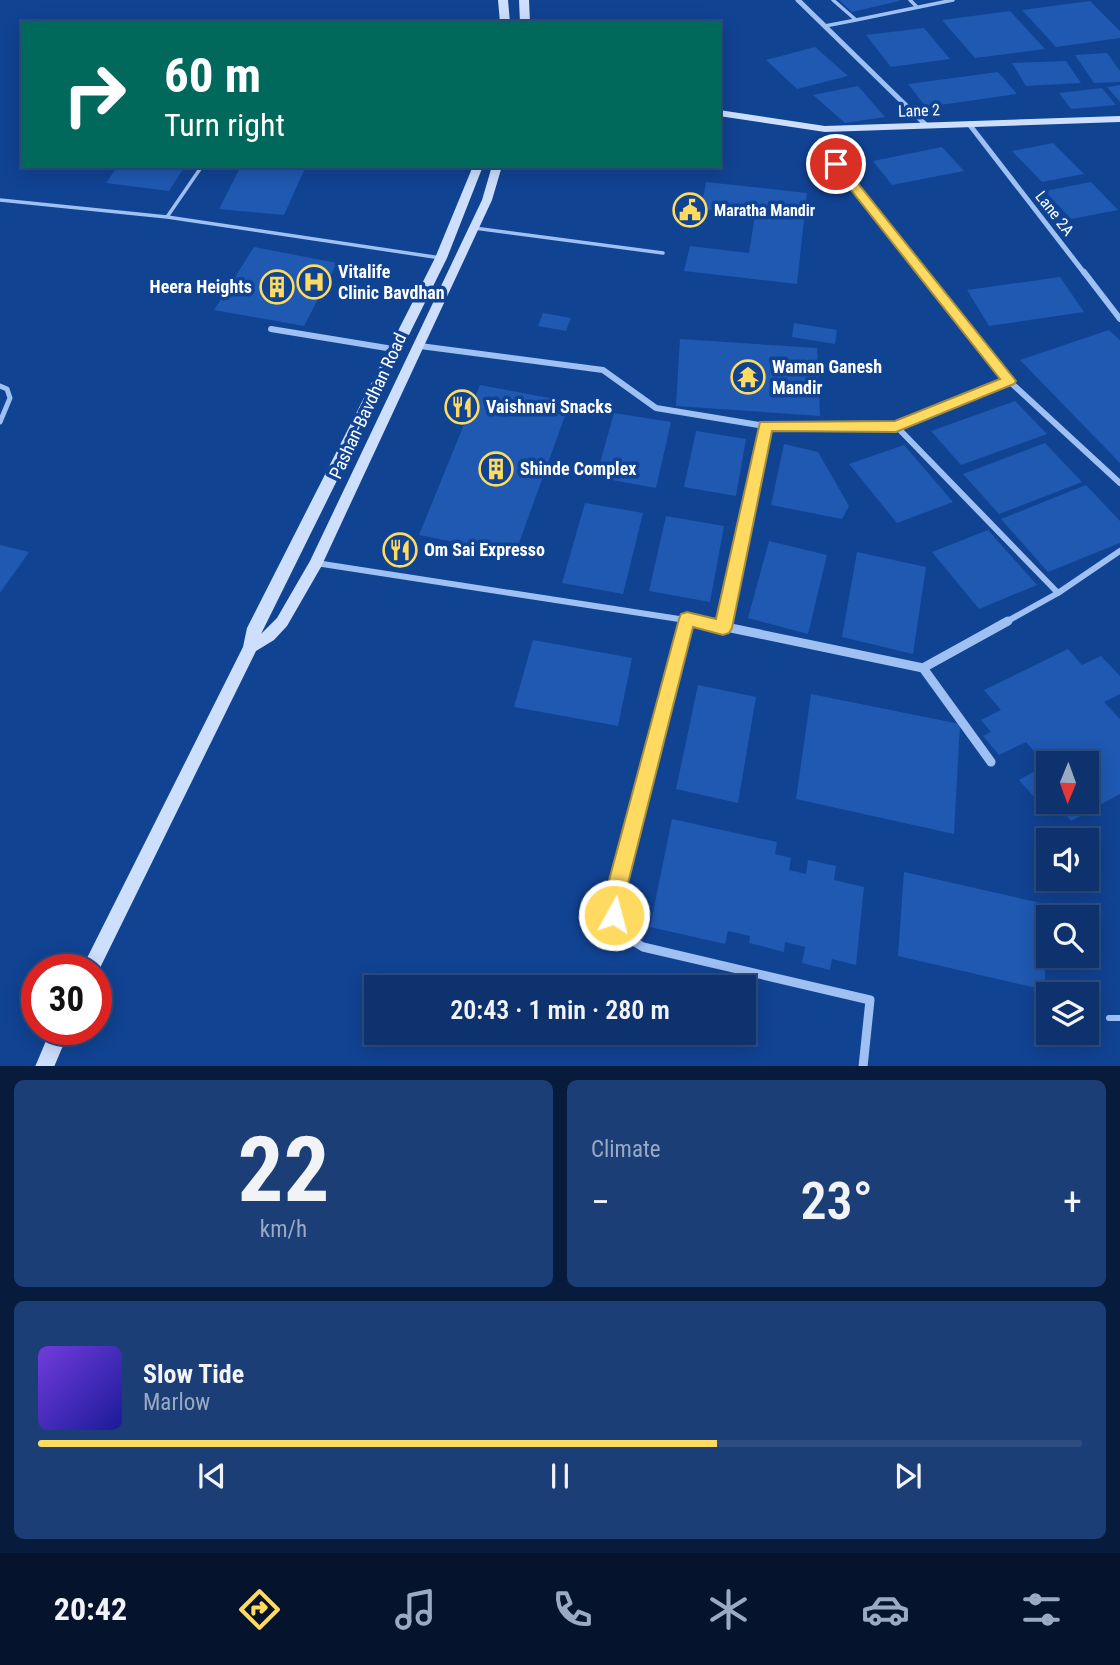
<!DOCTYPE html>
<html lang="en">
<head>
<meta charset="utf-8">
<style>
	:root { --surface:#0d326e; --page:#1b3e76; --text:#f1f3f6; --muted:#9aaac2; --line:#2d4d81; --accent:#ffda60 }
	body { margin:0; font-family:"Roboto Condensed",sans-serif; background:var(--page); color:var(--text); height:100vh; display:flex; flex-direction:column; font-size:26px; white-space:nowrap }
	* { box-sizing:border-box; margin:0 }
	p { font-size:23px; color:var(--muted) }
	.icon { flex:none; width:38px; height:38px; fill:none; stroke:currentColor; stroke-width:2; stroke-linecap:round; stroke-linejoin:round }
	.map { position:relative; height:1066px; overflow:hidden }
	.sheet { display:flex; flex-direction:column; gap:14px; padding:14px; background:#071c3c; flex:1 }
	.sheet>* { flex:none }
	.hud { position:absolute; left:21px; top:21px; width:700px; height:147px; border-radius:0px; box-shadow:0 4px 18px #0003,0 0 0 2px var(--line); background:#00695c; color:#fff; overflow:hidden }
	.needle { width:46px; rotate:181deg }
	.fabs { position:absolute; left:1036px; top:751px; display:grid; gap:14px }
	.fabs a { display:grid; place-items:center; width:63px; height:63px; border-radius:0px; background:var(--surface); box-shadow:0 4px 18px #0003,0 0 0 2px var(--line); font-size:35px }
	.speed { position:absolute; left:21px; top:954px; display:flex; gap:14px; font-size:35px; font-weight:700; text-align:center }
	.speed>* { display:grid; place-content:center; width:91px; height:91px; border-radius:50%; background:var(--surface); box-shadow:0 4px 18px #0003,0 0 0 2px var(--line); line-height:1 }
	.speed .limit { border:10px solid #d22; background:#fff; color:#111 }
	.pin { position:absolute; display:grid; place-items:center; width:60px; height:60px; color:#fff; margin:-30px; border:4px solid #fff; border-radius:50%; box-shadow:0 2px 7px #0007 }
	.me { position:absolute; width:77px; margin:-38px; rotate:7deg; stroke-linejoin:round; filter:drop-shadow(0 0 5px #0008) }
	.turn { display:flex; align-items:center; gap:24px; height:147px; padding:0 28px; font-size:32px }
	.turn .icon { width:91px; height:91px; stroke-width:2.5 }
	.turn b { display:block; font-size:49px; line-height:60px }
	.big { font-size:52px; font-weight:600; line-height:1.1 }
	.sheet .card { flex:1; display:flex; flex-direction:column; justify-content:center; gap:10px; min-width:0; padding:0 24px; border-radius:10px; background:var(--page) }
	.sheet .dial { align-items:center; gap:0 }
	.dial b { font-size:91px; line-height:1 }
	.song { display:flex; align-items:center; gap:21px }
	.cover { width:84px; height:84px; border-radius:10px; background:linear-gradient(135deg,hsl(260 70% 55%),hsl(240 70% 35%)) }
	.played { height:7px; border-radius:4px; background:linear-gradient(90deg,var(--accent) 65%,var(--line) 65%) }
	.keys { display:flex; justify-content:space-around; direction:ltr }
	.heat { display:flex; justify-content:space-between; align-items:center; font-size:38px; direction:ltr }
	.sheet .tiles { flex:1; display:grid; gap:14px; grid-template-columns:1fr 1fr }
	.card:last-child { grid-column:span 2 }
	.trip { position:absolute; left:364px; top:975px; width:392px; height:70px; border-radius:0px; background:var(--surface); box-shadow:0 4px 18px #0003,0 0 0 2px var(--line); font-weight:600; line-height:70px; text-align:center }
	.tab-bar { display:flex; height:112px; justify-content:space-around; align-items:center; background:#05142c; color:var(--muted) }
	.tab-bar .icon { width:49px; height:49px }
	.tab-bar .active { color:var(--accent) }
	.tab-bar b { font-size:32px; color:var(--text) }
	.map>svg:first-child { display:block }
	.building { fill:#1f59b2 }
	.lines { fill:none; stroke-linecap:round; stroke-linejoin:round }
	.lane-far2 { stroke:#9ec0f3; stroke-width:3.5 }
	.lane-far1 { stroke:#9ec0f3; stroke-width:5 }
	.lane { stroke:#9ec0f3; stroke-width:6 }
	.street-far2 { stroke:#9ec0f3; stroke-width:5 }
	.street-far1 { stroke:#9ec0f3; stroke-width:6 }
	.street { stroke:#9ec0f3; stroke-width:9 }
	.secondary { fill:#cddffd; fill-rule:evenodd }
	.route { fill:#ffda60; stroke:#a68e3e; stroke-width:2 }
	.labels { text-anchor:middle; stroke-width:7; stroke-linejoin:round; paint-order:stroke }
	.far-street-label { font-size:16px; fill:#fff; stroke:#114393 }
	.far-poi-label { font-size:16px; font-weight:bold; fill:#fff; stroke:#114393; text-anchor:start }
	.poi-label { font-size:18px; font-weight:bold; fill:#fff; stroke:#114393; text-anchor:start }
	.street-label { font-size:18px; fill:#fff; stroke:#114393 }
</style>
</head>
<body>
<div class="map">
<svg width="1120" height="1067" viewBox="0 0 1120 1067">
	<rect width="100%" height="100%" fill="#114393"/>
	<path class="building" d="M839,0H899V1L852,12Z
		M1090,1L1120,31V38L1056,47L1022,10Z
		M1010,11L1045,49L975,58L942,20Z
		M924,28L950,59L891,67L866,35Z
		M815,47L848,76L797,89L766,60Z
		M1107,53L1120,71V82L1094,83L1075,55Z
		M1066,61L1081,83L1026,86L1012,63Z
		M998,72L1017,94L926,107L908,84Z
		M1120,85V102L1107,87Z
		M858,86L885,117L845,123L813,95Z
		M1102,88L1116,105L1071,109L1059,93Z
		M1053,143L1084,174L1042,182L1012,151Z
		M942,147L964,171L892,185L873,161Z
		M118,166H185L169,191L106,183Z
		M241,166H306L284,215L219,209Z
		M706,182L807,193L797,284L684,271L690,246L749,253L755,215L701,209Z
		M1091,182L1118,210L1071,219L1045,191Z
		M254,247L337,263L304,326L214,310Z
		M1060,277L1084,312L989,326L967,290Z
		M543,313L571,318L566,331L538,326Z
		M794,323L837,330L835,344L792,337Z
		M1109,330L1120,340V463L1020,360Z
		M680,339L817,348L820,416L676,406Z
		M480,385L570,402L515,554L419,535Z
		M1015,401L1047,434L961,465L931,431Z
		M614,413L671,422L656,488L596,477Z
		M696,431L746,439L736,496L684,487Z
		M1045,443L1082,482L999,514L963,474Z
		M784,444L818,452L849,506L842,519L771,505Z
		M904,445L953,502L897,523L849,464Z
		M1086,485L1120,521V543L1048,572L1001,519Z
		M585,503L643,513L623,594L562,583Z
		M666,516L724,526L710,602L649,591Z
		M988,530L1037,585L979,609L932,552Z
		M769,541L827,555L808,634L748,618Z
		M0,545L29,552L0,593Z
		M857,552L926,567L913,654L842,637Z
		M533,640L632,658L618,726L514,707Z
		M1068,649L1082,665L1101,656L1120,676V694L1104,702L1120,719V794L1071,821L1055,802H1087V763H1048V794L1046,791L1035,798L1019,780L1046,765L1026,742L999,755L983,736L991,732L981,720L1001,710L984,690Z
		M698,685L756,697L738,803L676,789Z
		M811,694L960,724L954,834L796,799Z
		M672,819L777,842L775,854L791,858L789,870L806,874L808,860L836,866L834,880L864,887L856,965L832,959L830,970L802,963L805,947L785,942L784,952L749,943L750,936L728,931L725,944L650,927Z
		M904,872L1045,904V990L898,956Z"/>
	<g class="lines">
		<path class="lane-far2" d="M910,0L917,7
			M856,20L953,0
			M825,26L856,20L833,0
			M0,200L167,217L441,258
			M167,217L202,166
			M474,228L663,253"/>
		<path class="lane-far1" d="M0,386L7,389L10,398L0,422"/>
		<path class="lane" d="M1109,1018H1120"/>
		<path class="street-far2" d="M798,0L926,125
			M969,124L1085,274
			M820,141L851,186L922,274"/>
		<path class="street-far1" d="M921,272L1009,381L1120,483
			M1084,272L1120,319
			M271,329L393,349
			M420,346L603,370L656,408L765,426H896L1009,381
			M896,426L1058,593
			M316,563L705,623
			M686,623L687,619
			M724,623L765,426
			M1004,623L1058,593L1120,551"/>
		<path class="street" d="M686,621L614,899L618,932L643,947L870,1000L863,1067
			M697,621L923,668L1008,621
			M723,628L724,621
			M923,668L991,762"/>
		<path class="secondary" d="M498,0H508L510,23H500Z
			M519,0H529L530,23H520Z
			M719,110L825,126L1120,116V122L825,132L719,116Z
			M473,166H483L447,258L261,634L277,618L310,561L482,200L492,166H502L492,200L321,567L287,626L274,640L256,651L96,976V970H81L243,647L247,628L435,258Z
			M51,1029H70L54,1067H35Z"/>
	</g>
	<path class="route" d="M836,160L840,161L1016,381L1014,384L896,432L772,431L732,628L729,633L723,635L693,627L624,899V915L621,922L614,925L607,922L604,899L679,619L681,614L687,612L716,619L760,422L895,421L1000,379L832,166L830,164Z"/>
	<defs>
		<symbol id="civic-ring" viewBox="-11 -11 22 22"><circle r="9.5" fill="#114393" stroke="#ffda60" stroke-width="1.5"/><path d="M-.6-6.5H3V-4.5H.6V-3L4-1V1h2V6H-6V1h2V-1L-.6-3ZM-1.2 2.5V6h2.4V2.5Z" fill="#ffda60"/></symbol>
		<symbol id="hospital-ring" viewBox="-11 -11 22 22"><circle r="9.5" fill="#114393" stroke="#ffda60" stroke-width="1.5"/><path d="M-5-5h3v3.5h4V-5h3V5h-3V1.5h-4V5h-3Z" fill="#ffda60"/></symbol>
		<symbol id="building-ring" viewBox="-11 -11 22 22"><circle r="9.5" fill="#114393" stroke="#ffda60" stroke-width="1.5"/><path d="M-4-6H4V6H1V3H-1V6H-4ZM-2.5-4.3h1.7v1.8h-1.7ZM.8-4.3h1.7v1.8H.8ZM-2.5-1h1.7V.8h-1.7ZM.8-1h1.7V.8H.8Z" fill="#ffda60"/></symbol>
		<symbol id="temple-ring" viewBox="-11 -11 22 22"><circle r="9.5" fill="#114393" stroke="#ffda60" stroke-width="1.5"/><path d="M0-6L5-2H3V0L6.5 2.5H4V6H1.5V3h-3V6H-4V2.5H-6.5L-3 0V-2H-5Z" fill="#ffda60"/></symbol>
		<symbol id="restaurant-ring" viewBox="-11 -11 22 22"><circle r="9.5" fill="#114393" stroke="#ffda60" stroke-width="1.5"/><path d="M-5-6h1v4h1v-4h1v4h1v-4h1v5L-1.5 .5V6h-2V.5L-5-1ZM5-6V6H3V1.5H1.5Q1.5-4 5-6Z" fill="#ffda60"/></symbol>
	</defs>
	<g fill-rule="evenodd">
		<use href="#civic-ring" x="671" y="191" width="38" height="38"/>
		<use href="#hospital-ring" x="295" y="263" width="38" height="38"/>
		<use href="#building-ring" x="258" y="268" width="38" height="38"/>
		<use href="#temple-ring" x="729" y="358" width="38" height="38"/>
		<use href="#restaurant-ring" x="443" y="388" width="38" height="38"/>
		<use href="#building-ring" x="477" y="450" width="38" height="38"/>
		<use href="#restaurant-ring" x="381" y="531" width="38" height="38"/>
	</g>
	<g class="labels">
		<g class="far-street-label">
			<text transform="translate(919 110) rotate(-2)" y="6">Lane 2</text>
			<text transform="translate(1055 213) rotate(52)" y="6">Lane 2A</text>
		</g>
		<g class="far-poi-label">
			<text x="714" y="216">Maratha Mandir</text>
		</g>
		<g class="poi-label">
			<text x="338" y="278">Vitalife<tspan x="338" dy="21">Clinic Bavdhan</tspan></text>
			<text x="252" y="293" text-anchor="end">Heera Heights</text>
			<text x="772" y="373">Waman Ganesh<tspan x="772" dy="21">Mandir</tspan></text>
			<text x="486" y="413">Vaishnavi Snacks</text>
			<text x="520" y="475">Shinde Complex</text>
			<text x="424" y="556">Om Sai Expresso</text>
		</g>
		<g class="street-label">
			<text transform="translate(368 406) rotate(-65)" y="6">Pashan-Bavdhan Road</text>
		</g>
	</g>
</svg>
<div class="fabs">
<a><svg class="needle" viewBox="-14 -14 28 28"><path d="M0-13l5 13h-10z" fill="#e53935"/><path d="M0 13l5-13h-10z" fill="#9aaac2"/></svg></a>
<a><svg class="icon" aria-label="sound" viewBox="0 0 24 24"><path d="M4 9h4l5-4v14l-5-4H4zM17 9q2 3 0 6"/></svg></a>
<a><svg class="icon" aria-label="search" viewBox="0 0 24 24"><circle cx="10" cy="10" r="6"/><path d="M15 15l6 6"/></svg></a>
<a><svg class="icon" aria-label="layers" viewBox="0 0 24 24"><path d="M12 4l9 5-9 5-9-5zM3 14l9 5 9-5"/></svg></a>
</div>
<div class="speed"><div class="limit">30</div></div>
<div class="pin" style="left:836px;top:164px;background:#d93025"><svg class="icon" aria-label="arrive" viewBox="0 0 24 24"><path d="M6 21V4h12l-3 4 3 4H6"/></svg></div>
<svg class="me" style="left:614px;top:915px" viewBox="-20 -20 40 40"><circle r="17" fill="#ffda60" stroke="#fff" stroke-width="3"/><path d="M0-11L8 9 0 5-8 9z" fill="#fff"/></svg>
<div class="trip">20:43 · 1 min · 280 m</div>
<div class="hud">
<div class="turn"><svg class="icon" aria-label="right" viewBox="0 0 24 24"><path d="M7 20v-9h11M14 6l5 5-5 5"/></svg><div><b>60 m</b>Turn right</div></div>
</div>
</div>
<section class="sheet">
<div class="tiles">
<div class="card dial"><b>22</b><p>km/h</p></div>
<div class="card"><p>Climate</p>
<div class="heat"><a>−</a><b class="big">23°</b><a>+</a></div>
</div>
<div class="card">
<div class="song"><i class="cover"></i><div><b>Slow Tide</b><p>Marlow</p></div></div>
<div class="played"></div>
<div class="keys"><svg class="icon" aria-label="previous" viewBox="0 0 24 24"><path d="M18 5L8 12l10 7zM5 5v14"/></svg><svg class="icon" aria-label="pause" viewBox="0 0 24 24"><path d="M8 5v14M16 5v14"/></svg><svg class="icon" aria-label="next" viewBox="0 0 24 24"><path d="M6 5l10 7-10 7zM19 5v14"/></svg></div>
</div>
</div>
</section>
<nav class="tab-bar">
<b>20:42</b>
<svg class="icon active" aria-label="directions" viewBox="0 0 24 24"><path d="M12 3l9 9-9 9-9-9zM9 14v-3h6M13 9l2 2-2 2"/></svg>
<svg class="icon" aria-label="music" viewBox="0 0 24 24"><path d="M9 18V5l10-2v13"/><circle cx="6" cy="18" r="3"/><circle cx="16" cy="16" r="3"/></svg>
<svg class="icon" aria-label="phone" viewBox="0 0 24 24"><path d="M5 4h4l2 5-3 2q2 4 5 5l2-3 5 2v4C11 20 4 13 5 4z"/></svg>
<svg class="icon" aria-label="climate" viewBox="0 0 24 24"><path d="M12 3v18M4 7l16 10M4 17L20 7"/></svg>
<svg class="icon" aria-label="car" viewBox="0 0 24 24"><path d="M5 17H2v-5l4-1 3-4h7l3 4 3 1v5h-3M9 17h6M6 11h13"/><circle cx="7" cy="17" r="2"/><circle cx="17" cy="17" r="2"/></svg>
<svg class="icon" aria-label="filters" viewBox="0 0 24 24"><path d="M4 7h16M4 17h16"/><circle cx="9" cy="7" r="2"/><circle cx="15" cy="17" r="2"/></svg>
</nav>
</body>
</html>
